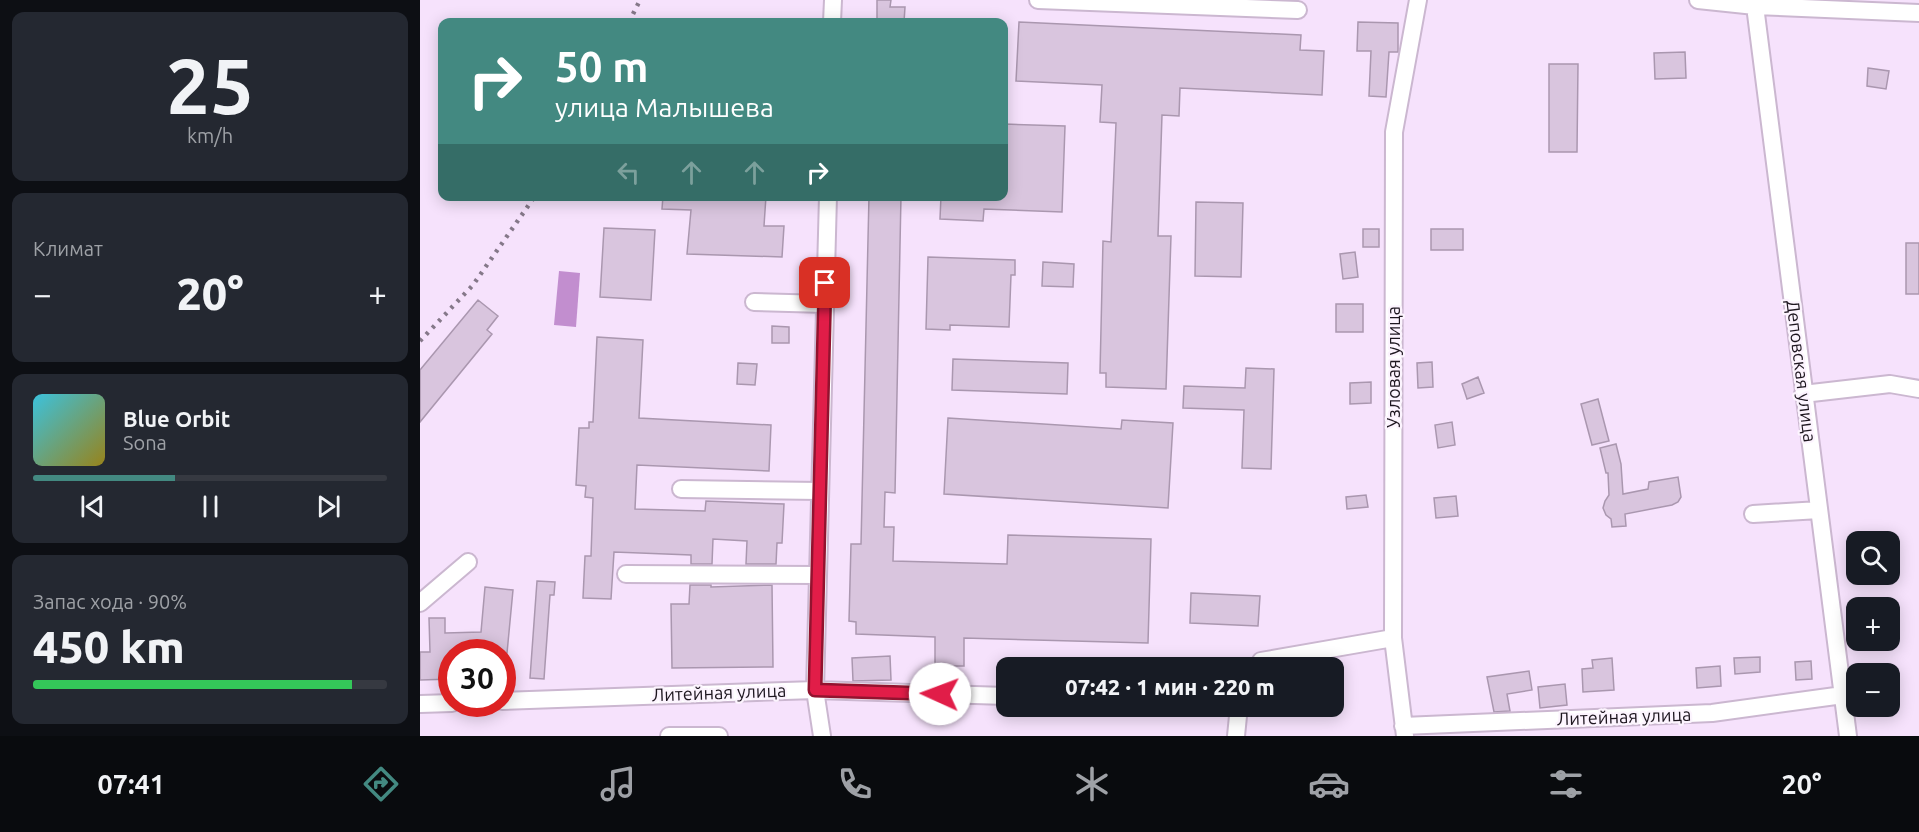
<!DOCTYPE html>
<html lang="ru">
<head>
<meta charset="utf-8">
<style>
	:root { --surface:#171b24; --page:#242831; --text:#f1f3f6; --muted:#9ea1a6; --line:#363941; --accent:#438981 }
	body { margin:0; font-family:Ubuntu,sans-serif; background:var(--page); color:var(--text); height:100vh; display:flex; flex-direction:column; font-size:22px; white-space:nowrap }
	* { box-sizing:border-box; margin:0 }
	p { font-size:20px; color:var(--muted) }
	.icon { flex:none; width:33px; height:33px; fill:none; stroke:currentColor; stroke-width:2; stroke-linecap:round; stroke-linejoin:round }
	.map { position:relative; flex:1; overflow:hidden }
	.details { display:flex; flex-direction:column; gap:12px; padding:12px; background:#0d0f14; width:420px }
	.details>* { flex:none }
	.guide { position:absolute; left:18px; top:18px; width:570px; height:183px; border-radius:12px; box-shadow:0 3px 15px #0003; background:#438981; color:#fff; overflow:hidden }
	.buttons { position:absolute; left:1426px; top:531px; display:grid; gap:12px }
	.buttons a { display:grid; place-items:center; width:54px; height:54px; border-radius:12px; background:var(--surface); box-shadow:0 3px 15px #0003; font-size:30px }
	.speed { position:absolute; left:18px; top:639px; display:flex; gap:12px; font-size:30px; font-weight:700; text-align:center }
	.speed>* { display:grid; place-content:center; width:78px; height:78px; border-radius:50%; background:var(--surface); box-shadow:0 3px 15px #0003; line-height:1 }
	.speed .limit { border:9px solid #d22; background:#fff; color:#111 }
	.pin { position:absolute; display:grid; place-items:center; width:51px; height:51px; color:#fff; margin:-26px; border-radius:12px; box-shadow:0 3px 9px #0006 }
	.me { position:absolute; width:66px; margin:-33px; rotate:272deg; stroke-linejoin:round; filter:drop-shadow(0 0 4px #0008) }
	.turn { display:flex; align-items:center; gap:21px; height:126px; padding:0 18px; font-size:27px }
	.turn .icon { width:78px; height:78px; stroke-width:2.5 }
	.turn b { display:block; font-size:42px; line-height:51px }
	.lanes { display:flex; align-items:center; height:57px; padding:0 18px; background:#0003; justify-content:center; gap:30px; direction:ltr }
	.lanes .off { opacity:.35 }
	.big { font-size:45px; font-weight:800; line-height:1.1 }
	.details .tile { flex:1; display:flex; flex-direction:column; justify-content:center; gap:9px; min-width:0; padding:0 21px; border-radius:12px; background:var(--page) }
	.details .dial { align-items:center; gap:0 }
	.dial b { font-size:78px; line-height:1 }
	.song { display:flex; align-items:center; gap:18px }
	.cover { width:72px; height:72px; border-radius:9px; background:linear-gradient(135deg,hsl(190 70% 55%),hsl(50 70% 35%)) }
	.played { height:6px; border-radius:3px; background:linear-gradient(90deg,var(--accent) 40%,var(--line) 40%) }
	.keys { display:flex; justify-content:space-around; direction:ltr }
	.heat { display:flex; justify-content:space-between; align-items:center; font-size:33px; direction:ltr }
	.charge { height:9px; border-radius:4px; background:linear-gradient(90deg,#34c759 90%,var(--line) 0) }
	.trip { position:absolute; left:576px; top:657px; width:348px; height:60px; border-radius:12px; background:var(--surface); box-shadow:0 3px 15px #0003; font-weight:800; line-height:60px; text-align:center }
	.menu { display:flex; height:96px; justify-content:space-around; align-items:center; background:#090b0e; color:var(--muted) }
	.menu .icon { width:42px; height:42px }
	.menu .current { color:var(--accent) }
	.menu b { font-size:27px; color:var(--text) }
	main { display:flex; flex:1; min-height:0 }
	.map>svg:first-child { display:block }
	.forest { fill:#c28ecf }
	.building { fill:#d9c5de; stroke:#aa97af; stroke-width:1.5 }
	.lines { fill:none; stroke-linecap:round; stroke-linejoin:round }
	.minor-casing { stroke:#cbb7d0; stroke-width:20 }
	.minor { stroke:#fff; stroke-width:16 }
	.rail { stroke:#857889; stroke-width:4.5; stroke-dasharray:3 6; stroke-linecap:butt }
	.route-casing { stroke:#92132f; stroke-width:15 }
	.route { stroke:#e11d48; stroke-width:10 }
	.labels { text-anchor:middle; stroke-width:4.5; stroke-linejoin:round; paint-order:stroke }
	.street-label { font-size:18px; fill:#1d161f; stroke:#fcf4fe }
</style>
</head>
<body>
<main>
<section class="details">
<div class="tile dial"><b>25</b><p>km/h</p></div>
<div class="tile"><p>Климат</p>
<div class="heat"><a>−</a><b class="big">20°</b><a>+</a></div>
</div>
<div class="tile">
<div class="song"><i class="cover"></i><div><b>Blue Orbit</b><p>Sona</p></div></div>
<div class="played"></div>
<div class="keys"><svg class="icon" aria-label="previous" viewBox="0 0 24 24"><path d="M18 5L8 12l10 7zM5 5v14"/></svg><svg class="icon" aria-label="pause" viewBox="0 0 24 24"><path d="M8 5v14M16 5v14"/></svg><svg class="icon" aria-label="next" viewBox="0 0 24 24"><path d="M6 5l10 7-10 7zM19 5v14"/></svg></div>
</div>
<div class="tile"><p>Запас хода · 90%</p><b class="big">450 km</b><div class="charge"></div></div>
</section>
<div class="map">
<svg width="1499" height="736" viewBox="0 0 1499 736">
	<rect width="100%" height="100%" fill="#f6e2fc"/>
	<path class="forest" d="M139,271L160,273L156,327L134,325Z"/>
	<path class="building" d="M457,0H471L470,7H485L484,22H457Z
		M599,22L881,35L880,50L904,51L902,95L760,88L759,116L742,115L738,236H751L746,389L686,387V373H680L683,241L691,242L696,123L680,122L682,85L596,81Z
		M938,22L978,23V52H969L966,97L949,96L951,51H937Z
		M1265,52L1266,78L1235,79L1234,53Z
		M1129,64H1158L1157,152H1129Z
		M1448,68L1469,71L1466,89L1447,86Z
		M584,124L645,126L642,212L564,209L563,221L520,219L521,196H584Z
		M243,196H346L344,226H364L362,257L267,254L271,210L242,209Z
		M449,196H481L475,493L465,492L464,527H474L473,561L587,564L588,535L731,539L728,643L544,638V666H515V637L436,634V622L429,621L431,544H441Z
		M776,202L823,203L821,277L775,276Z
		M184,228L235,230L231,300L180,297Z
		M943,229H959V247H943Z
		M1011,229H1043V250H1011Z
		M1486,243H1499V294H1486Z
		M935,252L938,277L923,279L920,254Z
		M508,257L595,260V275H591L589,327L530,325V330L506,329Z
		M623,262L654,264L653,287L622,286Z
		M58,300L78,316L67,330L72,334L0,422V370Z
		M916,304H943V332H916Z
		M352,326L369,327V343H352Z
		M177,337L223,340L219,418L351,425L349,471L217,465L215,509L285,511L286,501L364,504L362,543H357L356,564H326L327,541L293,539L292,564H271V555L194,552L191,599L163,598L165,556H171L173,498L165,497L166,486L156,485L159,428H169V422H173Z
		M533,359L648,363L647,394L532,390Z
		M1012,362L1013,387L998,388L997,363Z
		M318,363L337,364L335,385L317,384Z
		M826,368L854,369L851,469L822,468L824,410L763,408L764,386L825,388Z
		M1058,377L1064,393L1047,399L1042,384Z
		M951,382V403L930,404V383Z
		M1178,399L1189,441L1172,445L1161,404Z
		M528,418L701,429L702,420L753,423L748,508L524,494Z
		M1032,422L1035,445L1018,448L1015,425Z
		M1196,444L1201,464L1203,494L1228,489L1229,482L1258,477L1261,497L1258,502L1252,505L1205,514L1206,526L1192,527L1191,519L1186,515L1183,508L1185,501L1189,495L1188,473H1186L1180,448Z
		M946,495L948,507L927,509L926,497Z
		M1036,496L1038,516L1016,518L1014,498Z
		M117,581L135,582L134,595H130L124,679L110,678Z
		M270,585H291V587L352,585L353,667L252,668L251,604H269Z
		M65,587L93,590L87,653L59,651V652H32V679L0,680V652H10L9,618H25V633L61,632Z
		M771,593L840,596L838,626L770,623Z
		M470,656L471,680L433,681L432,658Z
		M1340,657V672L1315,674L1314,658Z
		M1192,658L1194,690L1163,692L1162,669L1173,668L1172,660Z
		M1391,661L1392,679L1376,680L1375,662Z
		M1300,666L1301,686L1277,688L1276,668Z
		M1109,671L1112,690L1087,694L1090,711L1074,712L1067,677Z
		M1145,684L1147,705L1120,708L1118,687Z"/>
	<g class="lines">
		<defs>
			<path id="minor" d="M618,0L878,10
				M1278,0L1335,6L1428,736
				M1335,6L1499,13
				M412,22L413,0
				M334,302L405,304
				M1383,394L1470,384L1499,389
				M261,489L400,491
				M1333,514L1399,510
				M206,574L398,575
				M0,603L48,562
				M838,668L841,661L973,638
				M82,701L395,690L586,696
				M0,704L32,703
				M983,726L1292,713L1423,695
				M249,736H299
				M402,736L395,690L408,196
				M816,736L819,706
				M985,736L973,638L974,132L998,0"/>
		</defs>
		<use href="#minor" class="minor-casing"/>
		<use href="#minor" class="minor"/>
		<path class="rail" d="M209,22L220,0
			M0,341L53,285L115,196"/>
	</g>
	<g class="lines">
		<defs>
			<path id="route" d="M405,283L395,690L520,694"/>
		</defs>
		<use href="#route" class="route-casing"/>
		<use href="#route" class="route"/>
	</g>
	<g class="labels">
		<g class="street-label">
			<text transform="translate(974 367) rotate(-90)" y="6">Узловая улица</text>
			<text transform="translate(1381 371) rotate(83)" y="6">Деповская улица</text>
			<text transform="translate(299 693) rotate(-2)" y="6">Литейная улица</text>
			<text transform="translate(1204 717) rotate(-2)" y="6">Литейная улица</text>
		</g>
	</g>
</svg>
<div class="buttons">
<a><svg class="icon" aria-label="search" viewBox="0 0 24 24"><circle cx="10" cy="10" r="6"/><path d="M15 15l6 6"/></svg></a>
<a>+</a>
<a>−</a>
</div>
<div class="speed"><div class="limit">30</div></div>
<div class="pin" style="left:405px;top:283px;background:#d93025"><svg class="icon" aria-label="arrive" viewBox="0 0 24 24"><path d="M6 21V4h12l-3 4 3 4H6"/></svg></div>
<svg class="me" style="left:520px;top:694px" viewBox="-20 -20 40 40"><circle r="19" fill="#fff"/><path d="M0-13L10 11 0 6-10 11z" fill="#e11d48"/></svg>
<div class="trip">07:42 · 1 мин · 220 m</div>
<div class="guide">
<div class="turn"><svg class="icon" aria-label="right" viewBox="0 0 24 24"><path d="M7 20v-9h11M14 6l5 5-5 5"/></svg><div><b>50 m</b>улица Малышева</div></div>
<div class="lanes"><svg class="icon off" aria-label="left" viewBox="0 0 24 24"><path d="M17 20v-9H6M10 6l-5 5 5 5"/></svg><svg class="icon off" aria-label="ahead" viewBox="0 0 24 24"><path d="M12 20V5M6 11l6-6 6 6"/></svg><svg class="icon off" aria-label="ahead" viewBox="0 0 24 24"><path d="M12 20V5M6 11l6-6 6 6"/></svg><svg class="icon" aria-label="right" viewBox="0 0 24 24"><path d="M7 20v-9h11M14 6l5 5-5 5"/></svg></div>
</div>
</div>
</main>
<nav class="menu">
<b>07:41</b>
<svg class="icon current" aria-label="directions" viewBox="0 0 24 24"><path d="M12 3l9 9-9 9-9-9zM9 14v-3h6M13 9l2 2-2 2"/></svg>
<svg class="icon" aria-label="music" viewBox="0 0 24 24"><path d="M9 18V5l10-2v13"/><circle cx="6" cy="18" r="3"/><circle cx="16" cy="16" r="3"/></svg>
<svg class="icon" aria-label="phone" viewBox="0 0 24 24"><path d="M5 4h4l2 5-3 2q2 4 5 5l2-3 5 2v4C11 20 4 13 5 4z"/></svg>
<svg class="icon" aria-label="climate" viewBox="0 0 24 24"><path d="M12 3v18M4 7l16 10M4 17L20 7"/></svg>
<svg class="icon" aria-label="car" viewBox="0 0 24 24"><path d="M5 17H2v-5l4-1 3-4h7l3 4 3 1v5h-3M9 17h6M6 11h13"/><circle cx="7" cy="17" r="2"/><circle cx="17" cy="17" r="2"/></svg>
<svg class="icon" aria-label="filters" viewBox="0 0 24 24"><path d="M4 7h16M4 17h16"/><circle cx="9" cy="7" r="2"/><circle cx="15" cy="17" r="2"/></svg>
<b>20°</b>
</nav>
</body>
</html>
